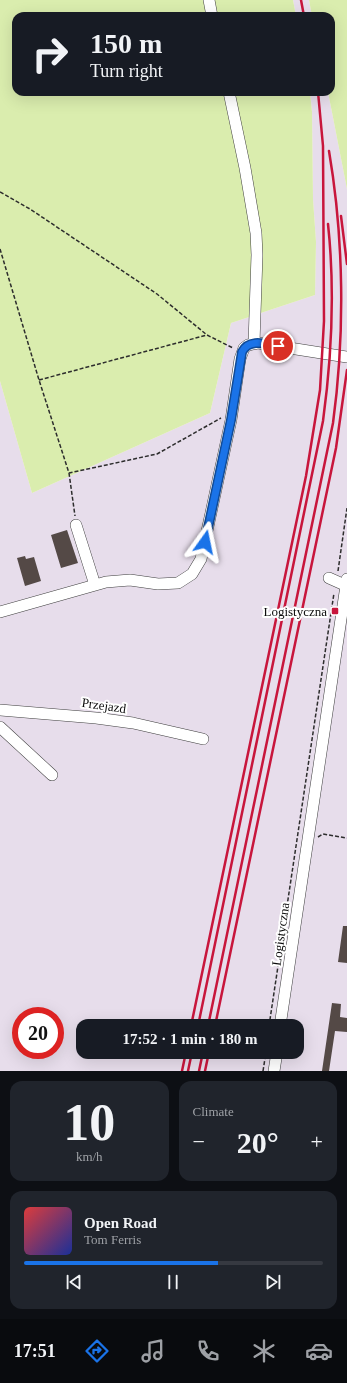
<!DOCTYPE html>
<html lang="en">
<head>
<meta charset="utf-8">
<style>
	:root { --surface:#171b24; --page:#20242c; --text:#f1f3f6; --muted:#9ea1a6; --line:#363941; --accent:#1a73e8 }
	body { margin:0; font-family:"Times New Roman",serif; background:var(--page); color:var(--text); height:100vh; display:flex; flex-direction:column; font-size:15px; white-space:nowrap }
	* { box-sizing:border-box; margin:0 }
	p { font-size:13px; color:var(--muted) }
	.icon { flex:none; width:22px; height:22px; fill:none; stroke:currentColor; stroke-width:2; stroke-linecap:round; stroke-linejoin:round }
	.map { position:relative; height:1071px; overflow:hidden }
	.details { display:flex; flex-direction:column; gap:10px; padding:10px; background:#0d0f14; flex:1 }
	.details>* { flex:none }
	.hud { position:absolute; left:12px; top:12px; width:323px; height:84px; border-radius:12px; box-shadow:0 4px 16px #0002; background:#171b24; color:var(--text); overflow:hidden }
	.speed { position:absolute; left:12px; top:1007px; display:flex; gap:8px; font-size:20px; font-weight:700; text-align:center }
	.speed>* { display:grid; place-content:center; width:52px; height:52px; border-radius:50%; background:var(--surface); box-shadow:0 4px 16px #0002; line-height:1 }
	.speed .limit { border:6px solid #d22; background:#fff; color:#111 }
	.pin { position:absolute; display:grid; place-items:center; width:34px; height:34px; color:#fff; margin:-17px; border:2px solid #fff; border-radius:50%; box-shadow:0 1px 4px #0007 }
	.me { position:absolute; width:44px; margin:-22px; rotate:12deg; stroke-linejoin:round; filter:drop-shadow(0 0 3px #0008) }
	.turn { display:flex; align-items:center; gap:14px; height:84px; padding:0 12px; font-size:18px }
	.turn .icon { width:52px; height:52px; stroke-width:2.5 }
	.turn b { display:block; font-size:28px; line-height:34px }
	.big { font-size:30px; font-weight:700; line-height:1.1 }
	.details .widget { flex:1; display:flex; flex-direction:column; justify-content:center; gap:6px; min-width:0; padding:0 14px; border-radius:12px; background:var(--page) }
	.details .dial { align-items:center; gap:0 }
	.dial b { font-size:52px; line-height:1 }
	.song { display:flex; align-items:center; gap:12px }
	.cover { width:48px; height:48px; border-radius:6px; background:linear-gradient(135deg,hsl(0 70% 55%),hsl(230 70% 35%)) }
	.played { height:4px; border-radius:2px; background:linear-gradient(90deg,var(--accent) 65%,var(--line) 65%) }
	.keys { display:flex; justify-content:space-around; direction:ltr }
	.heat { display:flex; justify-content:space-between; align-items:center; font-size:22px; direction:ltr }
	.details .tiles { flex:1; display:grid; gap:10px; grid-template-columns:1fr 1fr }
	.widget:last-child { grid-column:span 2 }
	.trip { position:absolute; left:76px; top:1019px; width:228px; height:40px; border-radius:12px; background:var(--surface); box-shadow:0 4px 16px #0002; font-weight:700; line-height:40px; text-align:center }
	.tab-bar { display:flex; height:64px; justify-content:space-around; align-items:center; background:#090b0e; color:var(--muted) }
	.tab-bar .icon { width:28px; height:28px }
	.tab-bar .current { color:var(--accent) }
	.tab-bar b { font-size:18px; color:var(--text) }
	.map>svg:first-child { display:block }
	.industrial { fill:#e7ddeb; fill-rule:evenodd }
	.green { fill:#daedae }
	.building { fill:#544946 }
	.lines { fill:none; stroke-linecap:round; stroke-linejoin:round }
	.minor-casing { stroke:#3e3e3e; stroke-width:12 }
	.path { stroke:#2d2d2d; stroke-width:1.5; stroke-dasharray:4 2; stroke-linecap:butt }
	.minor { stroke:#fff; stroke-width:11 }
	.rail { stroke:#c8163c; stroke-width:2.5 }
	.route-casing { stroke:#114b97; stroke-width:10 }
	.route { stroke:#1a73e8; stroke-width:7 }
	.poi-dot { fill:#c8163c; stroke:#fff; stroke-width:1.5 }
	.labels { text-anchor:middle; stroke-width:4; stroke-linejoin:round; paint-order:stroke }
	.poi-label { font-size:13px; fill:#0b0b0b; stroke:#fff; text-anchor:end }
	.street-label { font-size:13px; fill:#0b0b0b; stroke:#fff }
</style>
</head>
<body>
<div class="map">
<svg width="347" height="1071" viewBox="0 0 347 1071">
	<rect width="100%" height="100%" fill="#fff7e9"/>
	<path class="industrial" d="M293,0H309L312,16H296Z
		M310,92H328L347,189V1071H0V381L32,493L210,413L231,323L315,295L316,242L313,199L312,112ZM21,1016H55V1050H21ZM83,1026H297V1052H83Z"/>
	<path class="green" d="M0,0H293L296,16H16V92H310L312,112L313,199L316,242L315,295L231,323L210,413L32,493L0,381Z
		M309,0H347V189L328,92H331V16H312Z"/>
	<path class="building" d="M67,530L78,563L61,568L51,535Z
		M25,556L26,559L34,557L41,581L25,586L17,558Z
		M343,926H347V963L338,962Z
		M332,1003L341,1004L340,1017L347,1018V1032L335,1031L329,1071H322Z"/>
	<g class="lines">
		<defs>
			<path id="minor" d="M209,0L212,16
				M229,92L245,168L256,233L257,255L254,343
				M76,525L95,585
				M329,578L347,586
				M0,612L106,582L130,580L158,584L178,583L192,574L201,559L231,420L240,359L244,348L248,345L258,343L347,357
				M0,710L96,718L133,723L203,739
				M0,727L52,775
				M280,1026L347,579
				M274,1071L277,1052"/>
		</defs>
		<use href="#minor" class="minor-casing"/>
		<path class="path" d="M0,192L30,209L157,294L207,335L233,348
			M0,249L39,380L69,473L157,454L221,418
			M39,380L207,335
			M69,473L75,516
			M338,571L347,508
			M318,837L323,834L347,838
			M269,1026L334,593
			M263,1071L266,1052"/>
		<use href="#minor" class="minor"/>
		<path class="rail" d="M301,0L304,16
			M341,216L347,264
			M191,1026L306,476L320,390L324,321L323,146L318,92
			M198,1026L323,421C332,355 335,289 328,224
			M208,1026L333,423C345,335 344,239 329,151
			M215,1026L336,448L347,370
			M182,1071L186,1052
			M188,1071L192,1052
			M199,1071L203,1052
			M205,1071L209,1052"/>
	</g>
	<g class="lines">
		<defs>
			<path id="route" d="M205,542L231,420L242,352C249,338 266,344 278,346"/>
		</defs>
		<use href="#route" class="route-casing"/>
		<use href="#route" class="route"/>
	</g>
	<rect class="poi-dot" x="331" y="607" width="8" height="8" rx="2"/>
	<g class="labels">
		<g class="poi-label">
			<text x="327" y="616">Logistyczna</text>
		</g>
		<g class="street-label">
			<text transform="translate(104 705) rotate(8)" y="5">Przejazd</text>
			<text transform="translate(280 934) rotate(-82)" y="5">Logistyczna</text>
		</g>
	</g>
</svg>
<div class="speed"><div class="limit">20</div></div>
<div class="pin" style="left:278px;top:346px;background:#d93025"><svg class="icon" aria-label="arrive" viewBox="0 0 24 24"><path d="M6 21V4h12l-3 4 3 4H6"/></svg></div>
<svg class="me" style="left:205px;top:542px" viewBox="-20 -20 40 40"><path d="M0-17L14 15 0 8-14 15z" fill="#1a73e8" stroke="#fff" stroke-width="4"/></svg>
<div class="trip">17:52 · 1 min · 180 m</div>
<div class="hud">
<div class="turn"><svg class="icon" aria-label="right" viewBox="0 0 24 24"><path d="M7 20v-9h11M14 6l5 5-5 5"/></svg><div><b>150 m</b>Turn right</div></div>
</div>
</div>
<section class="details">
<div class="tiles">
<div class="widget dial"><b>10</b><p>km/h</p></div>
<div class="widget"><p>Climate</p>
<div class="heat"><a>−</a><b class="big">20°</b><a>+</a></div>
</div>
<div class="widget">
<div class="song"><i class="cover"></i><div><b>Open Road</b><p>Tom Ferris</p></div></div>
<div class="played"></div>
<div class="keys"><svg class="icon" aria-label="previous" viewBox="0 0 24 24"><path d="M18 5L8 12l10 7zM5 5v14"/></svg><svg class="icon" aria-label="pause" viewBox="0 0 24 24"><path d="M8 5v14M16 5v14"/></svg><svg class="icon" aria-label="next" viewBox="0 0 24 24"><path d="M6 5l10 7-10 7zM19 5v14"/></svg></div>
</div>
</div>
</section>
<nav class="tab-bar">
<b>17:51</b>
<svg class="icon current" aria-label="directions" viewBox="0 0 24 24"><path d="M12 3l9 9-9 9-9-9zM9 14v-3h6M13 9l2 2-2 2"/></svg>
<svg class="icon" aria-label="music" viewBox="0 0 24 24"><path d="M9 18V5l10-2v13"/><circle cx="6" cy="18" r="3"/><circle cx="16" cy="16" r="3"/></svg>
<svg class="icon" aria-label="phone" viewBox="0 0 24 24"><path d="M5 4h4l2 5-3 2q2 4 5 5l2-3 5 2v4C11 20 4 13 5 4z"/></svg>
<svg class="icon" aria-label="climate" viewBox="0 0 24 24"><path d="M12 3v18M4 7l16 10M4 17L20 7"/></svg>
<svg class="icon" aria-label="car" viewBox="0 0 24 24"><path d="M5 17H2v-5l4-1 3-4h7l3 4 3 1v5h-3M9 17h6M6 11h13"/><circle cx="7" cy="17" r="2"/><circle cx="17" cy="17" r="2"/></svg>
</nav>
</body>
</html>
